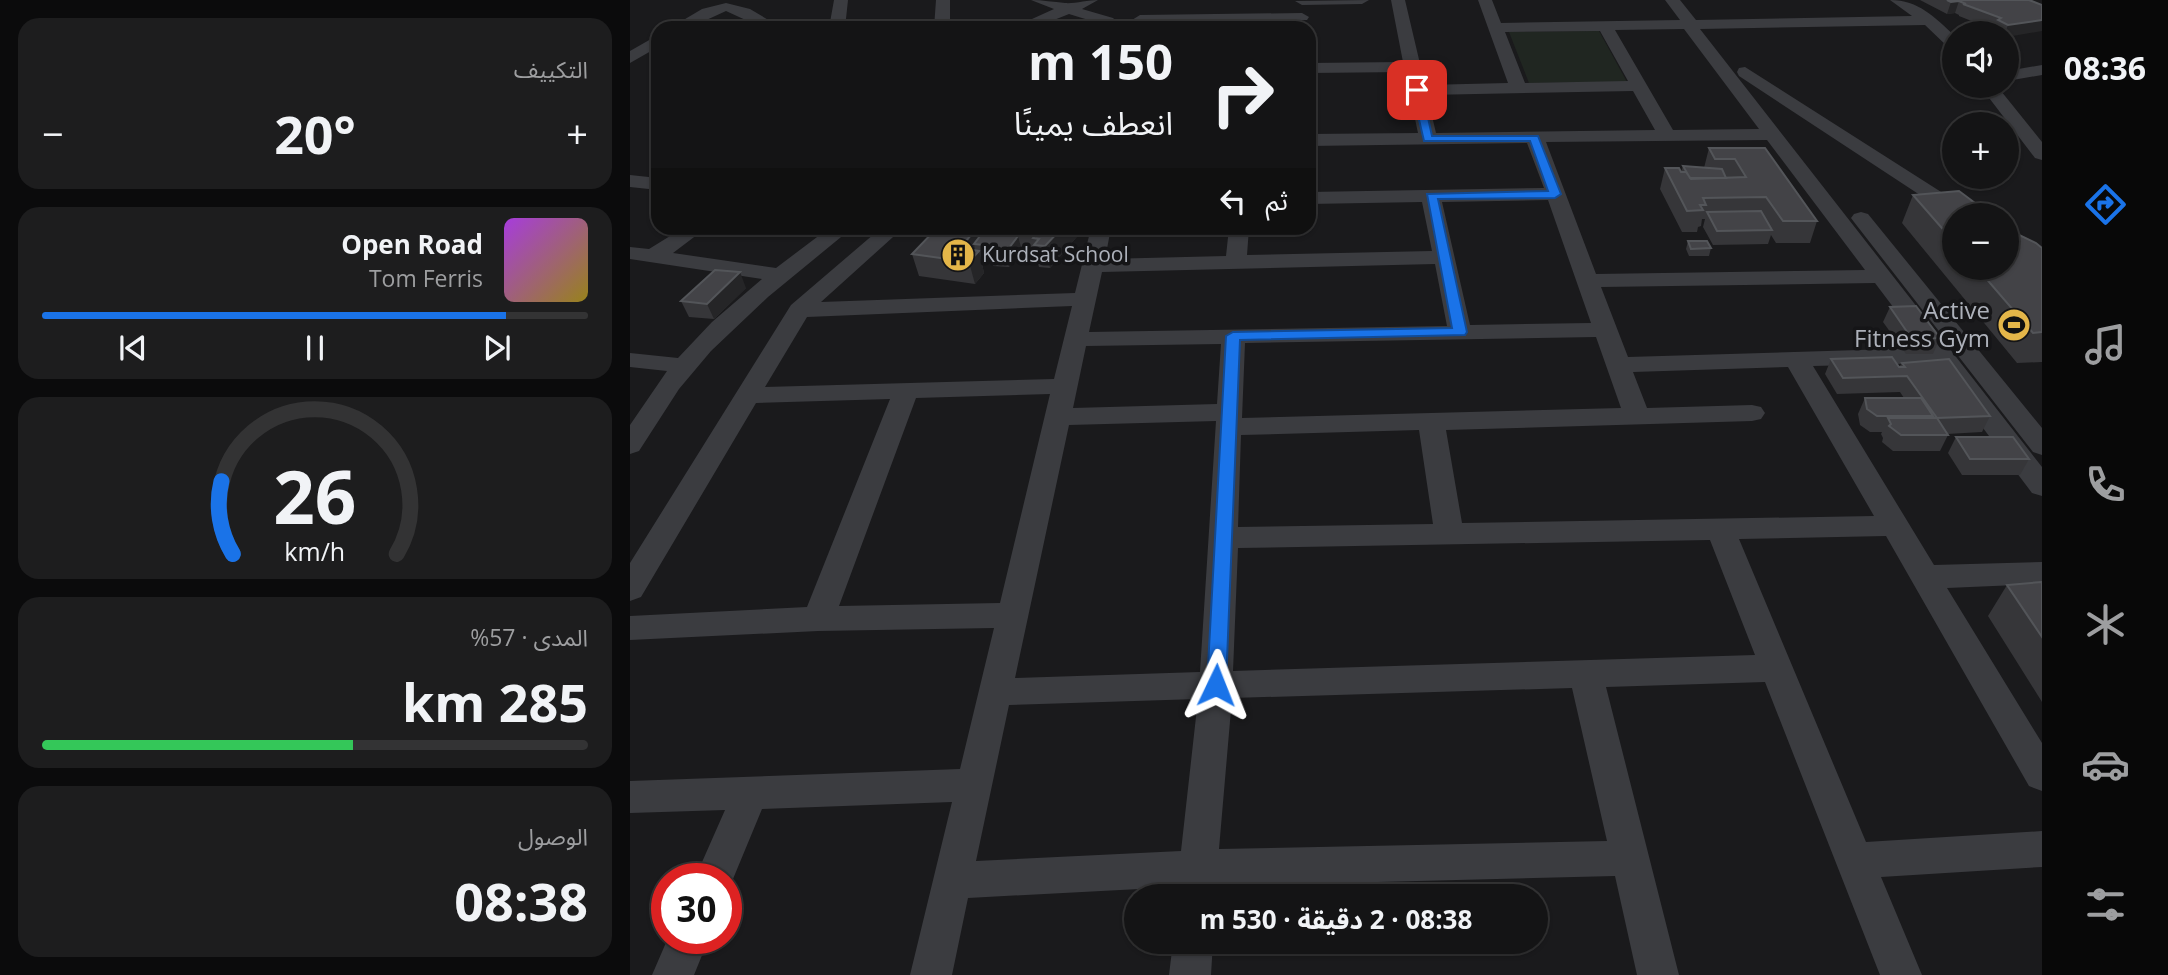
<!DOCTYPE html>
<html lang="ar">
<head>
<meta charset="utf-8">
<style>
	:root { --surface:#141415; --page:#1d1d1e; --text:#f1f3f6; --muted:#9d9ea0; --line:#333334; --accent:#1a73e8 }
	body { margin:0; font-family:"Open Sans","Noto Sans Arabic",sans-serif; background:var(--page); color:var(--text); direction:rtl; height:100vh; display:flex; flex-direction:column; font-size:26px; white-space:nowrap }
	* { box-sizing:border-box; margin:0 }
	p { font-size:23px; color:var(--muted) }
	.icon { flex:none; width:38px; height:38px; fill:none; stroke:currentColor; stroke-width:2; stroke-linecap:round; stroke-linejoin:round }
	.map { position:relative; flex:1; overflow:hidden; direction:ltr }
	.side { display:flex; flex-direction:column; gap:18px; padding:18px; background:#0b0b0c; width:630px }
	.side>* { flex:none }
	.top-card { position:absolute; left:21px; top:21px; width:665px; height:214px; border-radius:21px; box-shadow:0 2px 5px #0004,0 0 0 2px var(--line); direction:rtl; background:#141415; color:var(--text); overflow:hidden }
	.fabs { position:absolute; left:1312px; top:21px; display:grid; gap:14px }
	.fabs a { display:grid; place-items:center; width:77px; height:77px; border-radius:50%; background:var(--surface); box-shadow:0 2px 5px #0004,0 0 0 2px var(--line); font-size:35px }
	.speed { position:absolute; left:21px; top:863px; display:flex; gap:14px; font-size:35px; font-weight:700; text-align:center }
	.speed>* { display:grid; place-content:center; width:91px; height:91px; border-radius:50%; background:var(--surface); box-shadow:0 2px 5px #0004,0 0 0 2px var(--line); line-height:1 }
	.speed .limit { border:10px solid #d22; background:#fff; color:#111 }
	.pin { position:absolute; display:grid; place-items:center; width:60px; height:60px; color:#fff; margin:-30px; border-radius:14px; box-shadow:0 4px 10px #0006 }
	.me { position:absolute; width:77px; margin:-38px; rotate:2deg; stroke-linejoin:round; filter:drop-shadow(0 0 5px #0008) }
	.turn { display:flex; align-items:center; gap:24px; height:147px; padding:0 28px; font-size:32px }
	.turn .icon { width:91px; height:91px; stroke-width:2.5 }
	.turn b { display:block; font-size:49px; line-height:60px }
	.then { display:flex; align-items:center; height:66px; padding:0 28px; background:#0003; gap:14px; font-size:26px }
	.big { font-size:52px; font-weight:700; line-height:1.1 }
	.side .widget { flex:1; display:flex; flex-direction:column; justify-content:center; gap:10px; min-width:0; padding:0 24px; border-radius:21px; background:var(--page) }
	.side .dial { align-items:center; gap:0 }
	.dial svg { height:182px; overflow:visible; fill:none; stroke:var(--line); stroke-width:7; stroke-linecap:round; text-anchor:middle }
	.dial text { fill:var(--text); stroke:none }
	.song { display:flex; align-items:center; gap:21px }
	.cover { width:84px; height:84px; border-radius:10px; background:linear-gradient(135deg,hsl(280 70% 55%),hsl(50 70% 35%)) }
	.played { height:7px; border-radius:4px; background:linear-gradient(90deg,var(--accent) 85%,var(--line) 85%) }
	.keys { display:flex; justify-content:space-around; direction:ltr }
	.heat { display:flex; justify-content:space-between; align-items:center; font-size:38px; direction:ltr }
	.charge { height:10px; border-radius:5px; background:linear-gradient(90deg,#34c759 57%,var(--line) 0) }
	.trip { position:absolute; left:494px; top:884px; width:424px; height:70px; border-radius:35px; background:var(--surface); box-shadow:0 2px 5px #0004,0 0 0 2px var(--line); font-weight:700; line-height:70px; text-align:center; direction:rtl }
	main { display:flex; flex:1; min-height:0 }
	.tabs { display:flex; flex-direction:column; width:126px; justify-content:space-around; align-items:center; background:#080808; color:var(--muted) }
	.tabs .icon { width:49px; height:49px }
	.tabs .active { color:var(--accent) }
	.tabs b { font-size:32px; color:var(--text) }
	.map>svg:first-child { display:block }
	.green { fill:#202621 }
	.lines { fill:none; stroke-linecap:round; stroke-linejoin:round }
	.minor { fill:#3b3c40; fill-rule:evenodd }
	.wall { fill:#363639 }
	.shaded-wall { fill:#252527 }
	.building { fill:#434347; stroke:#535559; stroke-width:2 }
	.route { fill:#1a73e8; stroke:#114b97; stroke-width:2 }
	.labels { text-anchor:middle; stroke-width:7; stroke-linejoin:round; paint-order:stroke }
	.far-poi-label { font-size:21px; fill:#adb1ba; stroke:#151517; text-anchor:start }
	.poi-label { font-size:24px; fill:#adb1ba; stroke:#151517; text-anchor:end }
</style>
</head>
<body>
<main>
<nav class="tabs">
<b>08:36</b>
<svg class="icon active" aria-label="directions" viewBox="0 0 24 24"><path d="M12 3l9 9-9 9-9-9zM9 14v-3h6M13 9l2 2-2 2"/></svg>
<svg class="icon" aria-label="music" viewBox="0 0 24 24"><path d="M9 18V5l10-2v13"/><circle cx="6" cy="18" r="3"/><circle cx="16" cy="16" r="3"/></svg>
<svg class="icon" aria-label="phone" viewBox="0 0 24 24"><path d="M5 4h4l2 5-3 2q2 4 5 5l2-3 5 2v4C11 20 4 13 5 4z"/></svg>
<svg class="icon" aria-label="climate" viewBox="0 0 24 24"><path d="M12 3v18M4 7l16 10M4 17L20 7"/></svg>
<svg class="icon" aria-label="car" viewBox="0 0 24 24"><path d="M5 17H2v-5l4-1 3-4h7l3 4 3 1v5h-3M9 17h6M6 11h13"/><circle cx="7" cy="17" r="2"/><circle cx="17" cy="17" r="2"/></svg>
<svg class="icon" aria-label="filters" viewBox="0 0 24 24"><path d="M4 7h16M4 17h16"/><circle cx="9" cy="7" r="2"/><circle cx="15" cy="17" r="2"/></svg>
</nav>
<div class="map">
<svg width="1412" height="975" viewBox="0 0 1412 975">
	<rect width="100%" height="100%" fill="#1a1a1c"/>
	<path class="green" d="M969,31L997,82L899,83L879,32Z"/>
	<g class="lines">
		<path class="minor" d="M204,0H218L215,28H199Z
			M306,0H320V28H304Z
			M401,0C413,0 423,2 435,3C443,4 458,0 468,0L452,9L483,18L486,21L478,26L439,14L404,28H382L424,9Z
			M739,0L732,4L672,5L665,1Z
			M761,0H775L795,85L878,83L848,0H862L871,23L1050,20L1035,0H1050L1066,20L1282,16L1260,0C1289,0 1304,17 1325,36V50L1319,48L1295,25L1070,29L1412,467V496L1402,493L1304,363L1183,366L1304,565L1412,562V584L1317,588L1412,743V791L1399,786L1256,536L1109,539L1236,842L1412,831V867L1251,877L1292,975H1250L1135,682L976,687L1049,975H1007L985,876L586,886V896H546L547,887L338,898L322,975H280L322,802L132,809L98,891L96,878H65L95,810L0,813V781L330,769L364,628L188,631L0,640V616L177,607L260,399L126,403L11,597L0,601V563L161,305L251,228H273L191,302L445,293L461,228H481L475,259L596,256L599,228H619L617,255L802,251L792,202L679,204V192L914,188L897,143L679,146V134L788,133L775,72L679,73V63L773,62ZM1054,29L1129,129L1043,130L985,30ZM970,31L998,81L895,83L875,32ZM1003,91L1025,130L806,133L797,95ZM1137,140L1235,270L966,274L916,142ZM918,200L961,323L840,325L812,202ZM805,264L817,326L459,332L472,272ZM1245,283L1294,348L998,357L971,287ZM442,306L424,379L135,387L177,317ZM966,337L991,408L612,418L615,343ZM591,344L587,404L443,408L456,346ZM1158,367L1244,516L832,523L816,430L1122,421L1131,419L1135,413L1131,407L1122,405L1017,408L1003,372ZM420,394L370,603L209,606L286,398ZM586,421L570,672L385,678L439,425ZM789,430L803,524L608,527L611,435ZM1080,540L1125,655L603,671L608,548ZM942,688L977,841L589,849L602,698ZM568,699L551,851L346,861L379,705Z
			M96,3L120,9L152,28H133L96,11L59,28H40L72,9Z
			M672,13L679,17L677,20L510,25L502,20L510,15Z
			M28,35V47L0,63V51Z
			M1412,65V75L1377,81V71Z
			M1115,67L1341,211L1344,215H1325V218L1109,76L1107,72L1109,68Z
			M1350,86H1367L1412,142V160L1405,158Z
			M0,175L28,178V190L0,187Z
			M1231,212L1238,214L1412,428V455L1403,452L1224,222L1221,218L1224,214Z
			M53,228H76L43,253L146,268L199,228H222L138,297L81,351L49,389L9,451L0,454V425L37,371L0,367V353L48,358L82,322L132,279L0,259V247L19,249Z
			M38,938H79L64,975H22Z
			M543,942H583L581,975H539Z"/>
	</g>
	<path class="wall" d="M1290,0H1403L1377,33H1363L1364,30L1329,16V15L1325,13L1317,14Z
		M1079,148H1135L1187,221L1180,243H1146L1141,235L1138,244L1083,245L1073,227L1075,219H1072L1071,226L1068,227L1067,232H1052L1030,189L1035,168L1051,172L1053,166L1074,168Z
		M1283,195L1325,215V268H1377L1387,234L1412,248V362L1387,363L1272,223Z
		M307,228H450L451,232L420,268L409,267L405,252L391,250L379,267L363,266L362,261L351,259L354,273L345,284L289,276L282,254Z
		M1058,241L1081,248L1079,256H1059L1056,249Z
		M116,288L84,319L59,317L51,301Z
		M1260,307L1310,338L1303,354H1276L1253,322Z
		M1201,359L1269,367L1272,363L1360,416L1352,432L1317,434L1318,435L1310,451H1263L1252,442L1253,438L1251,434L1252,432H1240L1230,425L1228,414L1235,398H1274L1270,392L1207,394L1195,374Z
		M1326,437L1399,459L1390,475H1332L1318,453Z
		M1412,582V702L1358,616L1377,585Z"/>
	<path class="shaded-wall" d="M1329,1L1325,13L1317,14L1321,2Z
		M1412,20V31L1377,37V33H1375L1378,25Z
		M347,228H352L357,245L344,244L346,254L349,251L354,273L345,284L339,262L330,248Z
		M432,228H450L451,232L420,268L415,246Z
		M388,236L392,251L379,267L376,252Z
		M110,272L116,288L84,319L77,304Z"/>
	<path class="building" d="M1317,0H1399L1412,5V20L1378,25L1368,20L1371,18L1333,4H1336L1329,1L1321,2Z
		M1079,148H1135L1187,221H1153L1136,197L1073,198L1076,205H1070L1073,210L1057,211L1035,168H1049L1051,172H1056L1061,179L1116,177L1105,159H1085Z
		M1053,166L1092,169L1096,178H1060Z
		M1329,191L1361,215H1325V243L1283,195Z
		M1131,211L1142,230L1087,231L1077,212Z
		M1377,227L1387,234L1406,243L1412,248V332L1403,333L1347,268H1377Z
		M307,228H347L330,248L349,251L339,262L282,254Z
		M385,228H432L415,246L404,245L409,239L403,238L408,231Z
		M353,232L388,236L376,252L360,251L363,246L344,244Z
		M1058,241H1077L1081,248L1061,249Z
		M85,270L110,272L77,304L51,301Z
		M1286,306L1310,338L1282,339L1260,307Z
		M1262,357L1269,367H1275L1272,363L1319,359L1360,416L1307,418L1318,435H1271L1259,426L1261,424L1258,418H1307L1277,376L1213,378L1201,359Z
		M1235,398H1291L1303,416H1247L1237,409Z
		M1326,437H1383L1399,459H1340Z
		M1412,582V637L1377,585Z"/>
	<path class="route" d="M787,87L792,90L802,136H908L931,194L925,198L808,199L837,332L835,335L610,340L596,685L593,691L586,693L579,691L577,685L596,336L603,332L822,328L797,194L918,191L900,141H794L782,90Z"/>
	<defs>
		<symbol id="building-disc" viewBox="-11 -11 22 22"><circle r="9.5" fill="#e4b649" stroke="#151517"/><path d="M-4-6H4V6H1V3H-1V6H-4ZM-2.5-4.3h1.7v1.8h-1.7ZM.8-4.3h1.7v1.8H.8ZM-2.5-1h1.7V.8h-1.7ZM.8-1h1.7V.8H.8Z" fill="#111"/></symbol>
		<symbol id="stadium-disc" viewBox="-11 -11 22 22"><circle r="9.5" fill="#e4b649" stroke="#151517"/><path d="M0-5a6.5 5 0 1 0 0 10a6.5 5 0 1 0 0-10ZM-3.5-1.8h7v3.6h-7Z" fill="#111"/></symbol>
	</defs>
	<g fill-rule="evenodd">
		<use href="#building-disc" x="309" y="236" width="38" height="38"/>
		<use href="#stadium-disc" x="1365" y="306" width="38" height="38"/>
	</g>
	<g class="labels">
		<g class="far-poi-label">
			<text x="352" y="262">Kurdsat School</text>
		</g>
		<g class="poi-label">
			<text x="1360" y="319">Active<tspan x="1360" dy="28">Fitness Gym</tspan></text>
		</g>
	</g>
</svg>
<div class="fabs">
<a><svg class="icon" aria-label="sound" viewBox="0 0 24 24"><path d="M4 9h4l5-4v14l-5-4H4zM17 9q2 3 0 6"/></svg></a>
<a>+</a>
<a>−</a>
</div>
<div class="speed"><div class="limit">30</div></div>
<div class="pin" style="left:787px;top:90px;background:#d93025"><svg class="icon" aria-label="arrive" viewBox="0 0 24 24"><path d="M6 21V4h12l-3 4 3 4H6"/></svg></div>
<svg class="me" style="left:586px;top:685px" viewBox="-20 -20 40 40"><path d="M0-17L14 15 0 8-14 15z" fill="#1a73e8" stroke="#fff" stroke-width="4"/></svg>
<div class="trip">08:38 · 2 دقيقة · 530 m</div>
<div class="top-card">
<div class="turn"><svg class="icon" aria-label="right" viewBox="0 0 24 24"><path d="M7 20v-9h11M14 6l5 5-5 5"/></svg><div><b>150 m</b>انعطف يمينًا</div></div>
<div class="then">ثم<svg class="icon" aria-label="left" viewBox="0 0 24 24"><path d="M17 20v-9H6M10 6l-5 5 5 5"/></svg></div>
</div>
</div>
<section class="side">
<div class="widget"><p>التكييف</p>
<div class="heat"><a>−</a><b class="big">20°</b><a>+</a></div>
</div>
<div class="widget">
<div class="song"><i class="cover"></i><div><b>Open Road</b><p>Tom Ferris</p></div></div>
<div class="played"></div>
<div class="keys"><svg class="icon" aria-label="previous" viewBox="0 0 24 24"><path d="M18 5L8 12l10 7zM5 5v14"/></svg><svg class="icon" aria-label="pause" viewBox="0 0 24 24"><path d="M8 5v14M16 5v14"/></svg><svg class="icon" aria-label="next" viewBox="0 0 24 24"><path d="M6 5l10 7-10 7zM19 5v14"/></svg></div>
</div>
<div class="widget dial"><svg viewBox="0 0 100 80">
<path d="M14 69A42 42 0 1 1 86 69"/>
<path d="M14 69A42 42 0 0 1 9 37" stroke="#1a73e8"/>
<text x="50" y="56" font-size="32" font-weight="700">26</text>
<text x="50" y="72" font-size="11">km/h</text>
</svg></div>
<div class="widget"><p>المدى · 57%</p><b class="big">285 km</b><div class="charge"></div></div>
<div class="widget"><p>الوصول</p><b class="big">08:38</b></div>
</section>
</main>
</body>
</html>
